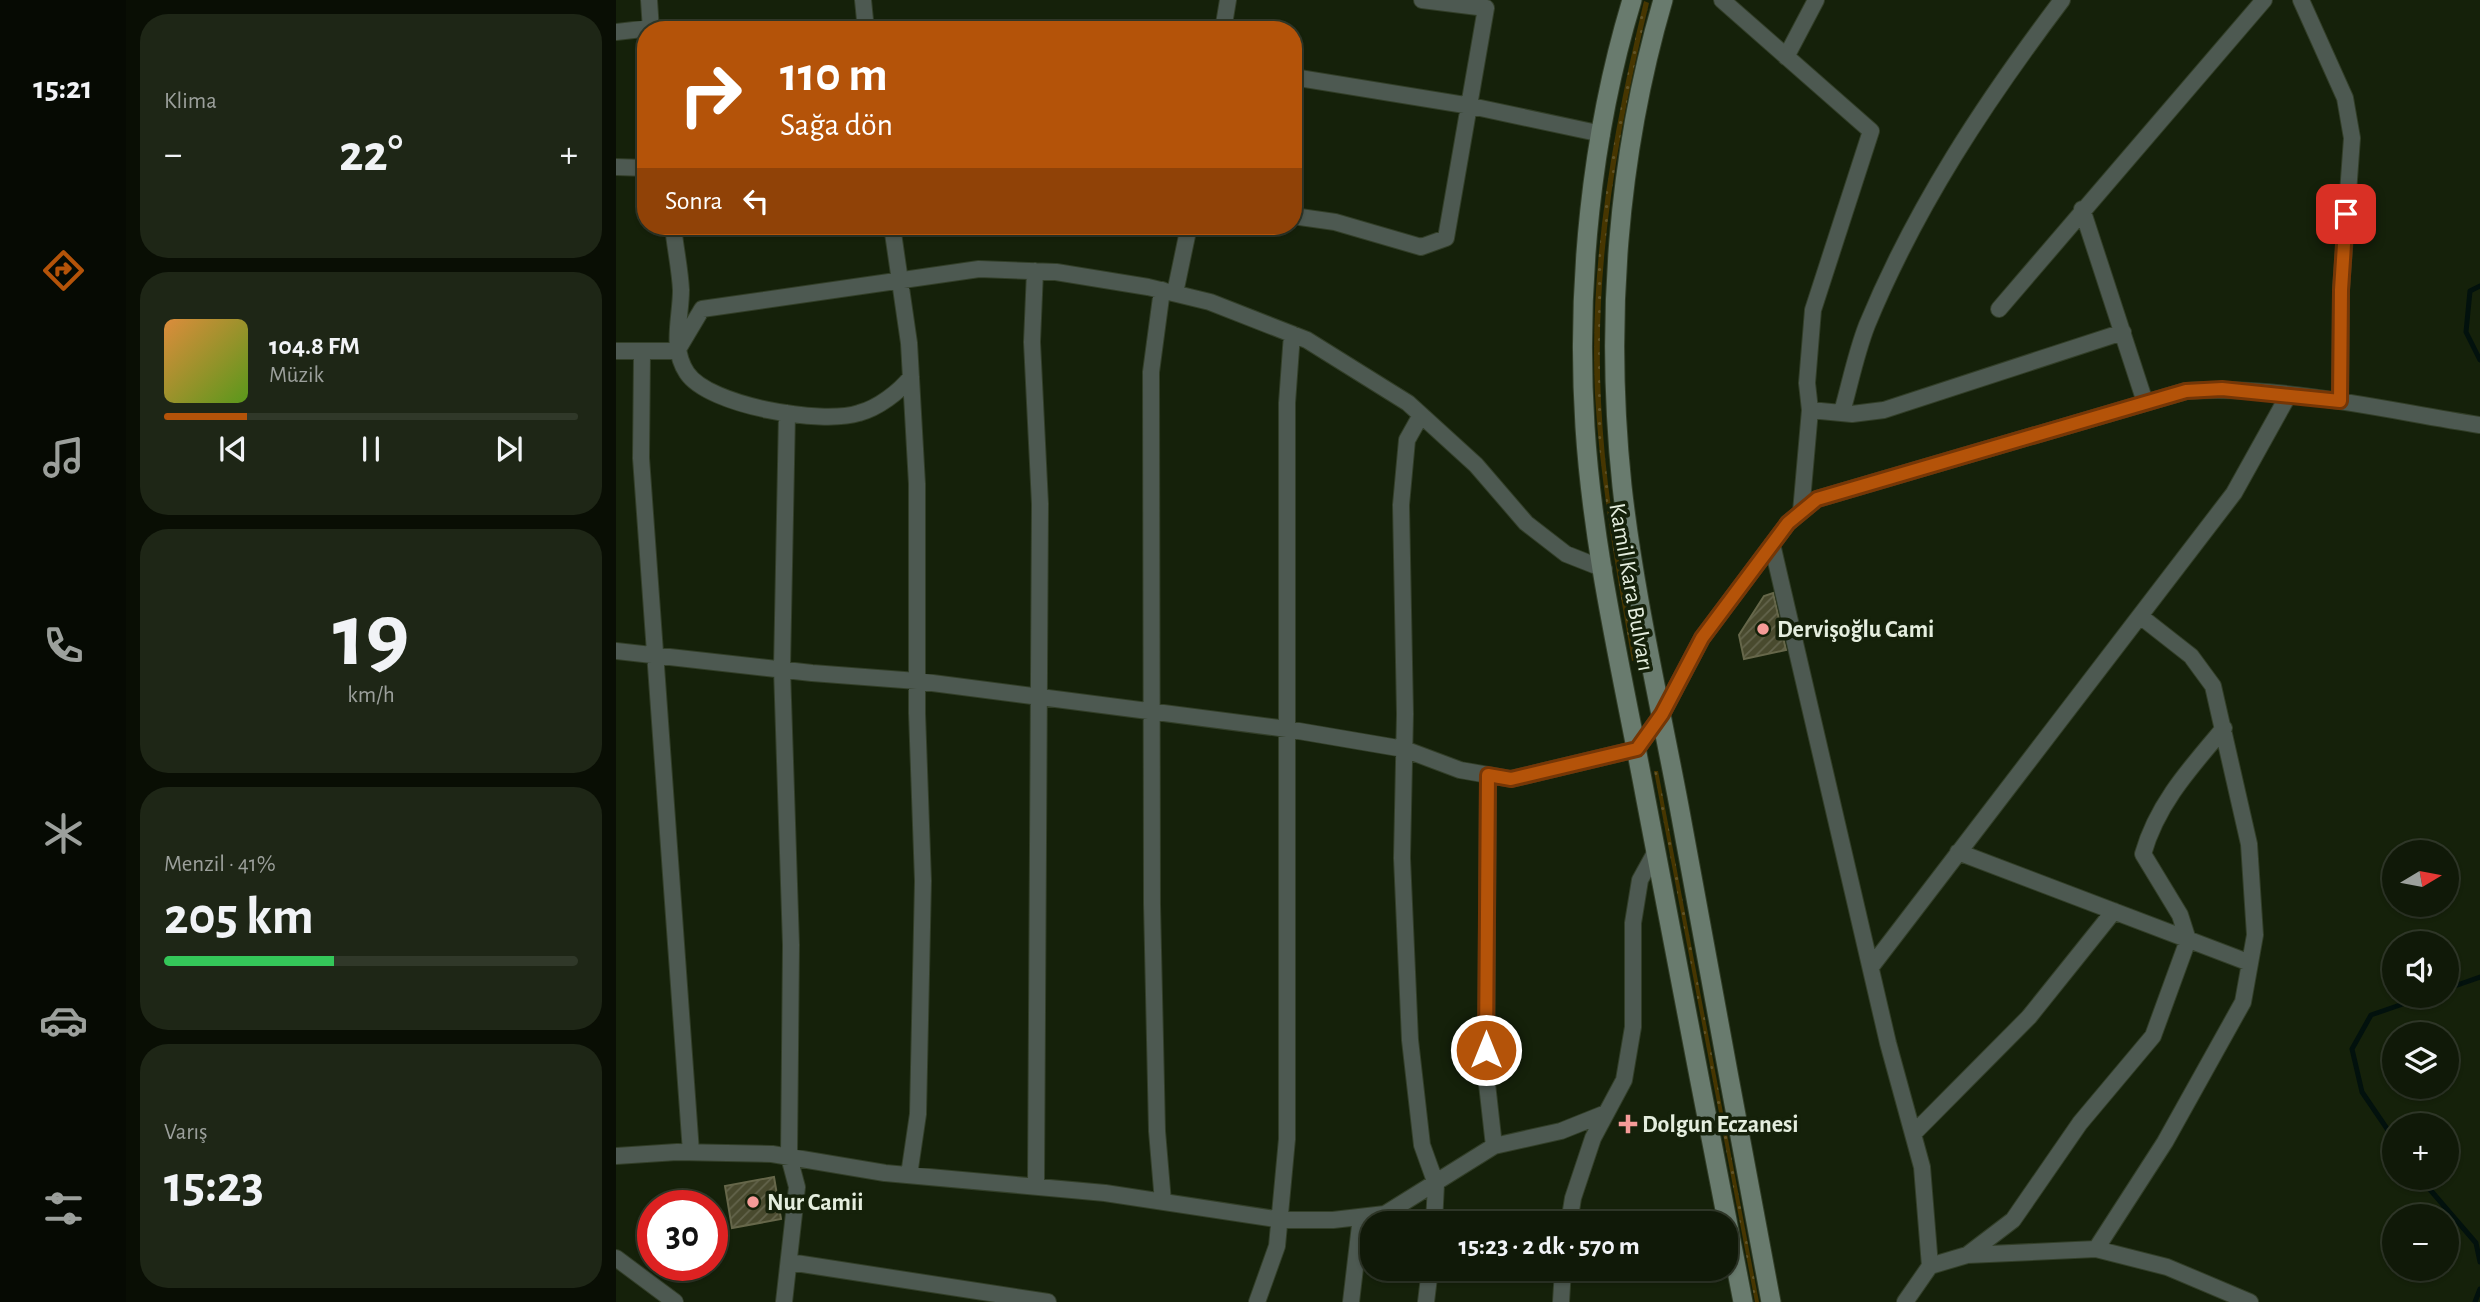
<!DOCTYPE html>
<html lang="tr">
<head>
<meta charset="utf-8">
<style>
	:root { --surface:#101908; --page:#1e2616; --text:#f1f3f6; --muted:#9ca09c; --line:#303829; --accent:#b45309 }
	body { margin:0; font-family:"Alegreya Sans",sans-serif; background:var(--page); color:var(--text); height:100vh; display:flex; flex-direction:column; font-size:26px; white-space:nowrap }
	* { box-sizing:border-box; margin:0 }
	p { font-size:23px; color:var(--muted) }
	.icon { flex:none; width:38px; height:38px; fill:none; stroke:currentColor; stroke-width:2; stroke-linecap:round; stroke-linejoin:round }
	.map { position:relative; flex:1; overflow:hidden }
	.side { display:flex; flex-direction:column; gap:14px; padding:14px; background:#090e04; width:490px }
	.side>* { flex:none }
	.hud { position:absolute; left:21px; top:21px; width:665px; height:214px; border-radius:28px; box-shadow:0 2px 5px #0004,0 0 0 2px var(--line); background:#b45309; color:#fff; overflow:hidden }
	.needle { width:46px; rotate:80deg }
	.fabs { position:absolute; left:1766px; top:840px; display:grid; gap:14px }
	.fabs a { display:grid; place-items:center; width:77px; height:77px; border-radius:50%; background:var(--surface); box-shadow:0 2px 5px #0004,0 0 0 2px var(--line); font-size:35px }
	.speed { position:absolute; left:21px; top:1190px; display:flex; gap:14px; font-size:35px; font-weight:700; text-align:center }
	.speed>* { display:grid; place-content:center; width:91px; height:91px; border-radius:50%; background:var(--surface); box-shadow:0 2px 5px #0004,0 0 0 2px var(--line); line-height:1 }
	.speed .limit { border:10px solid #d22; background:#fff; color:#111 }
	.pin { position:absolute; display:grid; place-items:center; width:60px; height:60px; color:#fff; margin:-30px; border-radius:14px; box-shadow:0 4px 10px #0006 }
	.me { position:absolute; width:77px; margin:-38px; rotate:0deg; stroke-linejoin:round; filter:drop-shadow(0 0 5px #0008) }
	.turn { display:flex; align-items:center; gap:24px; height:147px; padding:0 28px; font-size:32px }
	.turn .icon { width:91px; height:91px; stroke-width:2.5 }
	.turn b { display:block; font-size:49px; line-height:60px }
	.then { display:flex; align-items:center; height:66px; padding:0 28px; background:#0003; gap:14px; font-size:26px }
	.big { font-size:52px; font-weight:700; line-height:1.1 }
	.side .widget { flex:1; display:flex; flex-direction:column; justify-content:center; gap:10px; min-width:0; padding:0 24px; border-radius:28px; background:var(--page) }
	.side .dial { align-items:center; gap:0 }
	.dial b { font-size:91px; line-height:1 }
	.song { display:flex; align-items:center; gap:21px }
	.cover { width:84px; height:84px; border-radius:10px; background:linear-gradient(135deg,hsl(30 70% 55%),hsl(90 70% 35%)) }
	.played { height:7px; border-radius:4px; background:linear-gradient(90deg,var(--accent) 20%,var(--line) 20%) }
	.keys { display:flex; justify-content:space-around; direction:ltr }
	.heat { display:flex; justify-content:space-between; align-items:center; font-size:38px; direction:ltr }
	.charge { height:10px; border-radius:5px; background:linear-gradient(90deg,#34c759 41%,var(--line) 0) }
	.trip { position:absolute; left:744px; top:1211px; width:378px; height:70px; border-radius:28px; background:var(--surface); box-shadow:0 2px 5px #0004,0 0 0 2px var(--line); font-weight:700; line-height:70px; text-align:center }
	main { display:flex; flex:1; min-height:0 }
	.tabs { display:flex; flex-direction:column; width:126px; justify-content:space-around; align-items:center; background:#060a03; color:var(--muted) }
	.tabs .icon { width:49px; height:49px }
	.tabs .active { color:var(--accent) }
	.tabs b { font-size:32px; color:var(--text) }
	.map>svg:first-child { display:block }
	.grass { fill:url(#grass-dots) }
	.lines { fill:none; stroke-linecap:round; stroke-linejoin:round }
	.stream { stroke:#02110d; stroke-width:5 }
	.building { fill:url(#building-hatch); stroke:#66674a; stroke-width:2 }
	.minor-casing { stroke:#323e28; stroke-width:18 }
	.secondary-casing { stroke:#323e28; stroke-width:21 }
	.minor { stroke:#4d5951; stroke-width:16 }
	.secondary { stroke:#697b6e; stroke-width:19 }
	.route-casing { stroke:#753606; stroke-width:18 }
	.route { stroke:#b45309; stroke-width:12 }
	.poi-dot { fill:#f59b98; stroke:#15210a; stroke-width:2.5 }
	.labels { text-anchor:middle; stroke-width:7; stroke-linejoin:round; paint-order:stroke }
	.street-label { font-size:24px; fill:#e4edde; stroke:#15210a }
	.poi-label { font-size:24px; font-weight:bold; fill:#e4edde; stroke:#15210a; text-anchor:start }
</style>
</head>
<body>
<main>
<nav class="tabs">
<b>15:21</b>
<svg class="icon active" aria-label="directions" viewBox="0 0 24 24"><path d="M12 3l9 9-9 9-9-9zM9 14v-3h6M13 9l2 2-2 2"/></svg>
<svg class="icon" aria-label="music" viewBox="0 0 24 24"><path d="M9 18V5l10-2v13"/><circle cx="6" cy="18" r="3"/><circle cx="16" cy="16" r="3"/></svg>
<svg class="icon" aria-label="phone" viewBox="0 0 24 24"><path d="M5 4h4l2 5-3 2q2 4 5 5l2-3 5 2v4C11 20 4 13 5 4z"/></svg>
<svg class="icon" aria-label="climate" viewBox="0 0 24 24"><path d="M12 3v18M4 7l16 10M4 17L20 7"/></svg>
<svg class="icon" aria-label="car" viewBox="0 0 24 24"><path d="M5 17H2v-5l4-1 3-4h7l3 4 3 1v5h-3M9 17h6M6 11h13"/><circle cx="7" cy="17" r="2"/><circle cx="17" cy="17" r="2"/></svg>
<svg class="icon" aria-label="filters" viewBox="0 0 24 24"><path d="M4 7h16M4 17h16"/><circle cx="9" cy="7" r="2"/><circle cx="15" cy="17" r="2"/></svg>
</nav>
<section class="side">
<div class="widget"><p>Klima</p>
<div class="heat"><a>−</a><b class="big">22°</b><a>+</a></div>
</div>
<div class="widget">
<div class="song"><i class="cover"></i><div><b>104.8 FM</b><p>Müzik</p></div></div>
<div class="played"></div>
<div class="keys"><svg class="icon" aria-label="previous" viewBox="0 0 24 24"><path d="M18 5L8 12l10 7zM5 5v14"/></svg><svg class="icon" aria-label="pause" viewBox="0 0 24 24"><path d="M8 5v14M16 5v14"/></svg><svg class="icon" aria-label="next" viewBox="0 0 24 24"><path d="M6 5l10 7-10 7zM19 5v14"/></svg></div>
</div>
<div class="widget dial"><b>19</b><p>km/h</p></div>
<div class="widget"><p>Menzil · 41%</p><b class="big">205 km</b><div class="charge"></div></div>
<div class="widget"><p>Varış</p><b class="big">15:23</b></div>
</section>
<div class="map">
<svg width="1864" height="1302" viewBox="0 0 1864 1302">
	<defs>
		<pattern id="grass-dots" width="8" height="8" patternUnits="userSpaceOnUse" patternTransform="scale(1.75)"><rect width="8" height="8" fill="#473601"/><path d="M2 2h.1M6 6h.1" fill="none" stroke="#615326" stroke-width="1.8" stroke-linecap="round"/></pattern>
		<pattern id="building-hatch" width="6" height="6" patternUnits="userSpaceOnUse" patternTransform="scale(1.75)"><rect width="6" height="6" fill="#494a2e"/><path d="M-1 1l2-2M0 6l6-6M5 7l2-2" fill="none" stroke="#63644c"/></pattern>
	</defs>
	<rect width="100%" height="100%" fill="#15210a"/>
	<path class="grass" d="M1028,1L1033,3C1001,136 978,264 985,402C989,489 1005,575 1020,660L1016,661C1001,573 984,484 979,394C973,260 997,131 1028,1Z
		M1038,771H1042L1143,1302H1139Z"/>
	<g class="lines">
		<path class="stream" d="M1864,286L1854,291L1850,332L1864,360
			M1830,989L1864,977
			M1778,1139L1746,1092L1736,1049L1755,1015L1810,996
			M1804,1178L1860,1243L1864,1262
			M1859,1302L1864,1289"/>
	</g>
	<path class="building" d="M1157,593L1170,650L1128,659L1123,635L1148,596Z
		M158,1177L165,1219L116,1228L109,1186Z"/>
	<g class="lines">
		<defs>
			<path id="minor" d="M33,0L35,30
				M247,0L250,30
				M1106,0L1255,131L1197,310L1191,383L1194,410L1185,512
				M1685,0L1729,98L1736,138L1725,290L1724,401
				M607,30L612,0
				M0,32L35,28L122,30
				M1170,57L1200,0
				M677,77L855,106L986,134
				M0,167L30,168
				M1466,209L1529,402
				M677,216L719,222L805,247L830,238L870,8L806,0
				M57,226C59,247 64,269 65,290C65,318 54,348 71,373C93,406 206,425 243,413C262,408 283,392 295,377
				M276,226L293,343L301,484V713L307,881L302,1114L293,1175
				M419,271L416,342L424,504L420,1185
				M546,290L535,372L536,904L541,1131L547,1202
				M559,293L573,226
				M1383,309L1648,0
				M0,351H61L86,309L363,269L440,272L532,287L594,302L691,340L792,403L860,465L910,523L950,554L988,569
				M26,353L25,458L75,1152
				M1194,410L1236,414L1268,410L1507,332
				M1226,412C1234,384 1240,353 1251,325C1300,206 1369,102 1446,0
				M805,415L791,440L785,505L789,714L786,858L794,1040L806,1145L820,1184L818,1223
				M1156,544L1272,1043L1306,1167L1314,1266L1289,1302
				M0,651L196,673L301,681L671,729L788,749L844,770L895,779L1021,749L1046,714L1086,638L1172,523L1201,499L1570,391C1669,385 1767,410 1864,425
				M872,775L870,1075L878,1146
				M1342,852L1634,963
				M1255,967L1618,493L1672,396
				M1297,1134L1413,1017L1498,911
				M0,1156L61,1152L156,1154L269,1173L489,1193L666,1220H717L769,1214L878,1146L945,1131L990,1113
				M953,1223L957,1198L977,1138L1008,1080L1017,1027V923L1024,880L1040,851
				M1480,1249L1549,1142L1627,1002L1639,935L1633,844L1597,686L1575,656L1524,616
				M1351,1255L1397,1220L1464,1123L1537,1036L1572,940L1564,915L1527,854C1541,804 1575,767 1608,728
				M0,1258L59,1302
				M173,1262L432,1302
				M1314,1266L1351,1255L1480,1249L1551,1267L1634,1302
				M168,1302L181,1187L173,1157L175,945L166,669L171,413
				M641,1302L661,1246L671,1139V403L676,334
				M735,1302L745,1217
				M810,1302L814,1269
				M945,1302L947,1269"/>
			<path id="secondary" d="M1016,0C975,135 960,286 969,427C977,553 1007,676 1030,800C1062,967 1094,1135 1127,1302
				M1047,0C1001,157 989,324 1006,486C1018,593 1043,700 1063,806C1093,971 1124,1137 1155,1302"/>
		</defs>
		<use href="#minor" class="minor-casing"/>
		<use href="#secondary" class="secondary-casing"/>
		<use href="#minor" class="minor"/>
		<use href="#secondary" class="secondary"/>
	</g>
	<g class="lines">
		<defs>
			<path id="route" d="M870,1050L872,775L895,779L1021,749L1046,714L1086,638L1172,523L1201,499L1570,391L1606,389L1724,401L1725,290L1730,214"/>
		</defs>
		<use href="#route" class="route-casing"/>
		<use href="#route" class="route"/>
	</g>
	<g class="poi-dot">
		<circle cx="1147" cy="629" r="7"/>
		<path d="M1008.5 1113.5h7v7h7v7h-7v7h-7v-7h-7v-7h7z"/>
		<circle cx="137" cy="1202" r="7"/>
	</g>
	<g class="labels">
		<g class="street-label">
			<text transform="translate(1016 587) rotate(80)" y="8">Kamil Kara Bulvarı</text>
		</g>
		<g class="poi-label">
			<text x="1161" y="637">Dervişoğlu Cami</text>
			<text x="1026" y="1132">Dolgun Eczanesi</text>
			<text x="151" y="1210">Nur Camii</text>
		</g>
	</g>
</svg>
<div class="fabs">
<a><svg class="needle" viewBox="-14 -14 28 28"><path d="M0-13l5 13h-10z" fill="#e53935"/><path d="M0 13l5-13h-10z" fill="#9ca09c"/></svg></a>
<a><svg class="icon" aria-label="sound" viewBox="0 0 24 24"><path d="M4 9h4l5-4v14l-5-4H4zM17 9q2 3 0 6"/></svg></a>
<a><svg class="icon" aria-label="layers" viewBox="0 0 24 24"><path d="M12 4l9 5-9 5-9-5zM3 14l9 5 9-5"/></svg></a>
<a>+</a>
<a>−</a>
</div>
<div class="speed"><div class="limit">30</div></div>
<div class="pin" style="left:1730px;top:214px;background:#d93025"><svg class="icon" aria-label="arrive" viewBox="0 0 24 24"><path d="M6 21V4h12l-3 4 3 4H6"/></svg></div>
<svg class="me" style="left:870px;top:1050px" viewBox="-20 -20 40 40"><circle r="17" fill="#b45309" stroke="#fff" stroke-width="3"/><path d="M0-11L8 9 0 5-8 9z" fill="#fff"/></svg>
<div class="trip">15:23 · 2 dk · 570 m</div>
<div class="hud">
<div class="turn"><svg class="icon" aria-label="right" viewBox="0 0 24 24"><path d="M7 20v-9h11M14 6l5 5-5 5"/></svg><div><b>110 m</b>Sağa dön</div></div>
<div class="then">Sonra<svg class="icon" aria-label="left" viewBox="0 0 24 24"><path d="M17 20v-9H6M10 6l-5 5 5 5"/></svg></div>
</div>
</div>
</main>
</body>
</html>
